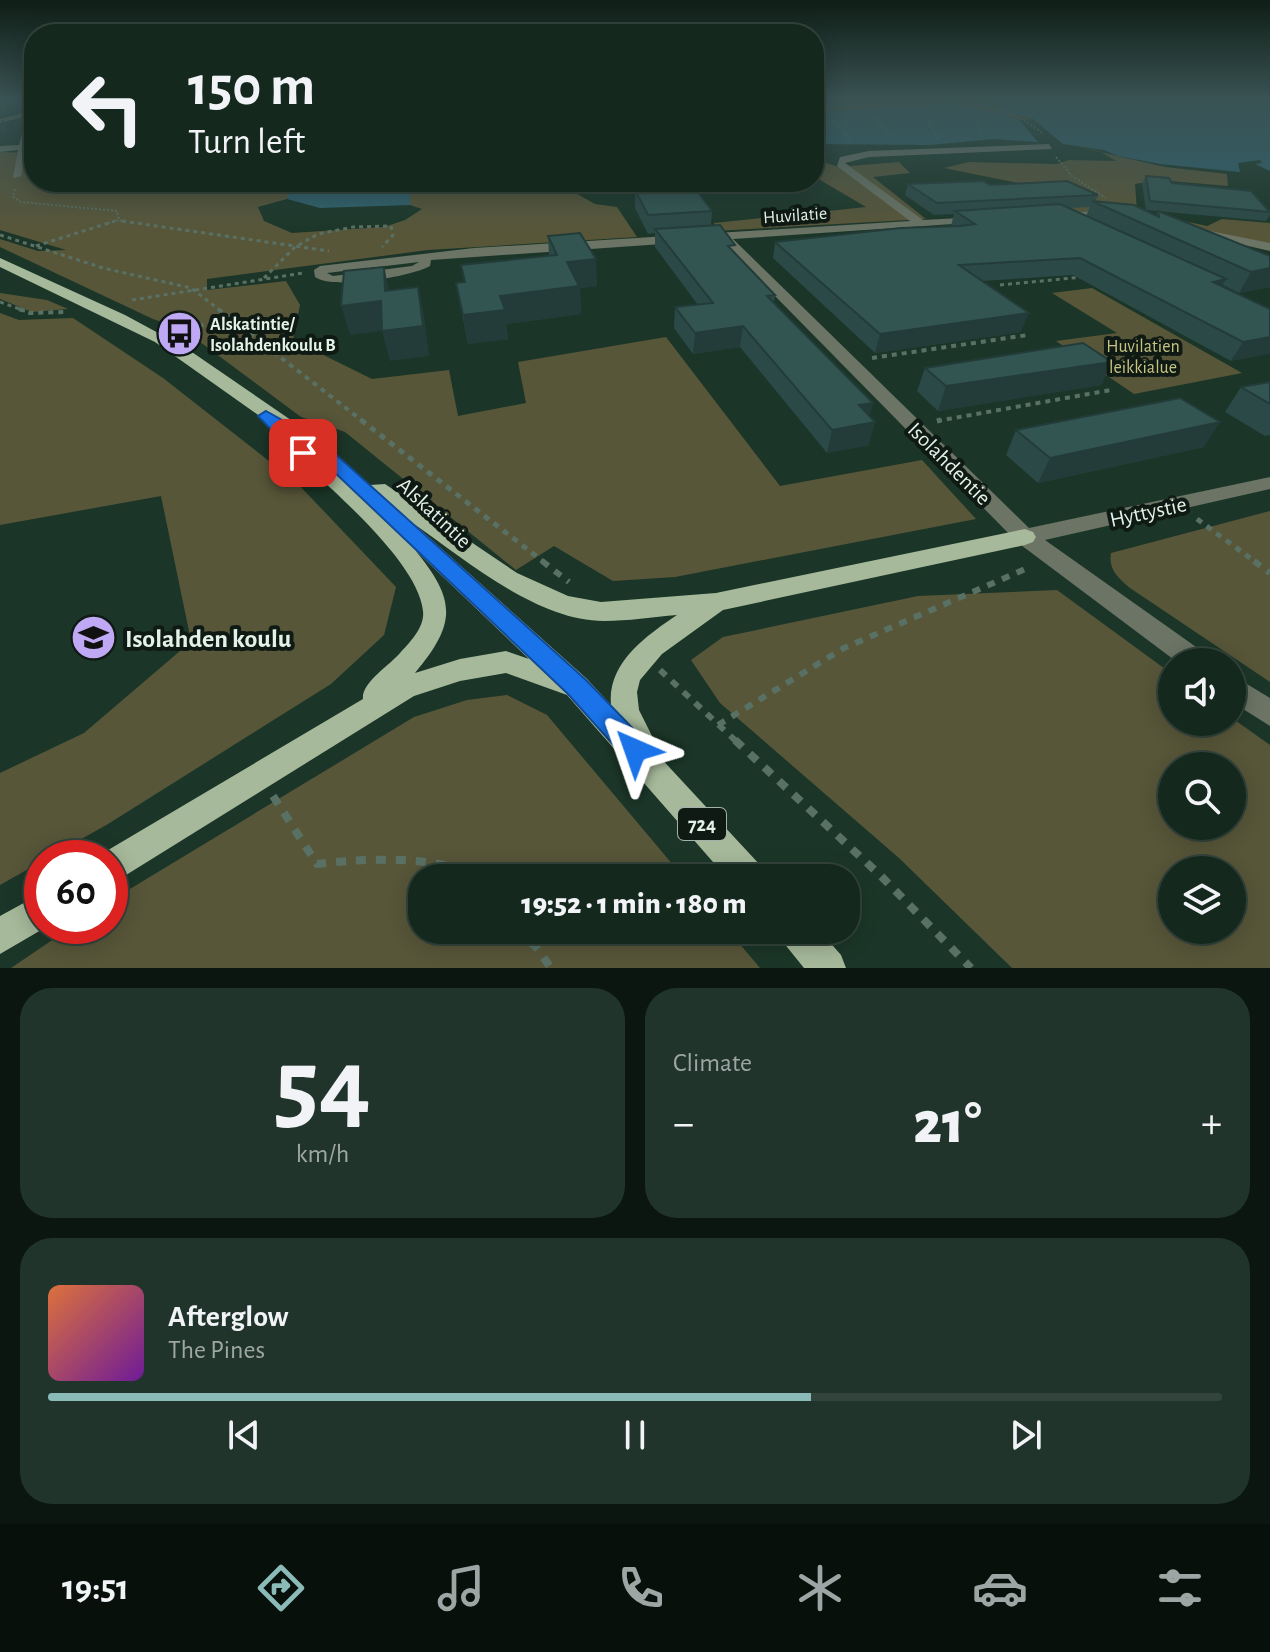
<!DOCTYPE html>
<html lang="en">
<head>
<meta charset="utf-8">
<style>
	:root { --surface:#14281e; --page:#21342b; --text:#f1f3f6; --muted:#9da6a4; --line:#33443c; --accent:#8bbbb9 }
	body { margin:0; font-family:"Alegreya Sans",sans-serif; background:var(--page); color:var(--text); height:100vh; display:flex; flex-direction:column; font-size:30px; white-space:nowrap }
	* { box-sizing:border-box; margin:0 }
	p { font-size:26px; color:var(--muted) }
	.icon { flex:none; width:44px; height:44px; fill:none; stroke:currentColor; stroke-width:2; stroke-linecap:round; stroke-linejoin:round }
	.map { position:relative; height:968px; overflow:hidden }
	.side { display:flex; flex-direction:column; gap:20px; padding:20px; background:#0b1610; flex:1 }
	.side>* { flex:none }
	.banner { position:absolute; left:24px; top:24px; width:800px; height:168px; border-radius:32px; box-shadow:0 4px 20px #0003,0 0 0 2px var(--line); background:#14281e; color:var(--text); overflow:hidden }
	.controls { position:absolute; left:1158px; top:648px; display:grid; gap:16px }
	.controls a { display:grid; place-items:center; width:88px; height:88px; border-radius:50%; background:var(--surface); box-shadow:0 4px 20px #0003,0 0 0 2px var(--line); font-size:40px }
	.speed { position:absolute; left:24px; top:840px; display:flex; gap:16px; font-size:40px; font-weight:700; text-align:center }
	.speed>* { display:grid; place-content:center; width:104px; height:104px; border-radius:50%; background:var(--surface); box-shadow:0 4px 20px #0003,0 0 0 2px var(--line); line-height:1 }
	.speed .limit { border:12px solid #d22; background:#fff; color:#111 }
	.pin { position:absolute; display:grid; place-items:center; width:68px; height:68px; color:#fff; margin:-34px; border-radius:16px; box-shadow:0 4px 12px #0006 }
	.me { position:absolute; width:88px; margin:-44px; rotate:317deg; stroke-linejoin:round; filter:drop-shadow(0 0 6px #0008) }
	.turn { display:flex; align-items:center; gap:28px; height:168px; padding:0 32px; font-size:36px }
	.turn .icon { width:104px; height:104px; stroke-width:2.5 }
	.turn b { display:block; font-size:56px; line-height:68px }
	.big { font-size:60px; font-weight:800; line-height:1.1 }
	.side .card { flex:1; display:flex; flex-direction:column; justify-content:center; gap:12px; min-width:0; padding:0 28px; border-radius:32px; background:var(--page) }
	.side .dial { align-items:center; gap:0 }
	.dial b { font-size:104px; line-height:1 }
	.song { display:flex; align-items:center; gap:24px }
	.cover { width:96px; height:96px; border-radius:12px; background:linear-gradient(135deg,hsl(20 70% 55%),hsl(280 70% 35%)) }
	.played { height:8px; border-radius:4px; background:linear-gradient(90deg,var(--accent) 65%,var(--line) 65%) }
	.keys { display:flex; justify-content:space-around; direction:ltr }
	.heat { display:flex; justify-content:space-between; align-items:center; font-size:44px; direction:ltr }
	.side .tiles { flex:1; display:grid; gap:20px; grid-template-columns:1fr 1fr }
	.card:last-child { grid-column:span 2 }
	.trip { position:absolute; left:408px; top:864px; width:452px; height:80px; border-radius:32px; background:var(--surface); box-shadow:0 4px 20px #0003,0 0 0 2px var(--line); font-weight:800; line-height:80px; text-align:center }
	.tab-bar { display:flex; height:128px; justify-content:space-around; align-items:center; background:#08100c; color:var(--muted) }
	.tab-bar .icon { width:56px; height:56px }
	.tab-bar .selected { color:var(--accent) }
	.tab-bar b { font-size:36px; color:var(--text) }
	.map>svg:first-child { display:block }
	.green { fill:#585639; fill-rule:evenodd }
	.water { fill:#30626e }
	.lines { fill:none; stroke-linecap:round; stroke-linejoin:round }
	.path-far5 { stroke:#597164; stroke-width:2; stroke-dasharray:2 2; stroke-linecap:butt }
	.path-far4 { stroke:#597164; stroke-width:3; stroke-dasharray:4 4; stroke-linecap:butt }
	.path-far3 { stroke:#597164; stroke-width:4; stroke-dasharray:5 5; stroke-linecap:butt }
	.path-far2 { stroke:#597164; stroke-width:5; stroke-dasharray:6 6; stroke-linecap:butt }
	.path-far1 { stroke:#597164; stroke-width:6; stroke-dasharray:8 8; stroke-linecap:butt }
	.path { stroke:#597164; stroke-width:8; stroke-dasharray:10 10; stroke-linecap:butt }
	.minor { fill:#6b7465; fill-rule:evenodd }
	.major { fill:#a6b99a; fill-rule:evenodd }
	.wall { fill:#2b4946; fill-rule:evenodd }
	.shaded-wall { fill:#233c39 }
	.building { fill:#325551; stroke:#233c39; stroke-width:2 }
	.route { fill:#1a73e8; stroke:#114b97; stroke-width:2 }
	.labels { text-anchor:middle; stroke-width:8; stroke-linejoin:round; paint-order:stroke }
	.far-street-label { font-size:18px; fill:#e3f2e9; stroke:#0f1a14 }
	.far-poi-label { font-size:18px; font-weight:bold; fill:#e3f2e9; stroke:#0f1a14; text-anchor:start }
	.far-park-label { font-size:18px; fill:#c7c482; stroke:#0f1a14 }
	.shield { fill:#0f1a14; stroke:#a3b1a9; stroke-width:2 }
	.shield-label { font-size:20px; font-weight:bold; fill:#e3f2e9 }
	.street-label { font-size:22px; fill:#e3f2e9; stroke:#0f1a14 }
	.near-poi-label { font-size:26px; font-weight:bold; fill:#e3f2e9; stroke:#0f1a14; text-anchor:start }
</style>
</head>
<body>
<div class="map">
<svg width="1270" height="968" viewBox="0 0 1270 968">
	<rect width="100%" height="100%" fill="#1b3628"/>
	<path class="green" d="M814,99H999L977,103L1033,119L1019,120L960,103L834,111L826,110Z
		M1074,146L1165,167L1227,174L1228,186L1158,180L1135,184L1137,211L1207,226L1222,219L1270,223V245L1114,213L1073,211L1059,206L1067,193L944,168L969,162L1056,164L1069,160L1116,161L1099,151Z
		M0,152L34,153V182L40,183L152,182L187,190L292,191L287,199L258,207L264,221L292,233L384,227L405,220L422,209L410,205V192L439,182H570L565,187L595,204L617,207L637,237L428,250L207,279V290L286,281L300,305L293,340L372,379L449,370L458,416L526,403L518,362L666,337L780,486L922,460L976,519L675,577L613,581L554,546L516,570L345,432L301,417L184,330L153,319L0,247V239L38,251L66,250L0,230Z
		M821,161L838,167L899,162L910,173L873,177L926,219L715,231L714,223L866,207L815,177Z
		M1092,288L1242,373L1134,394L1056,341L1117,333L1052,293Z
		M0,293L47,300L68,309L32,312L0,299Z
		M0,313L19,320L73,318L163,378L297,483L396,587L384,635L331,684L108,824L0,885V773L84,733L187,645L189,631L161,496L0,525Z
		M1270,511V682L1130,588C1118,578 1108,569 1111,553Z
		M1057,590L1172,674V722H1232V718L1270,745V968H1012L899,858L720,703L691,660L723,637L918,596ZM1172,766H1232V826H1172ZM1172,870H1232V930H1172Z
		M507,695L547,715L684,878H422V930H728L760,968H11L73,926H110V901L414,717L467,700Z"/>
	<path class="water" d="M999,99H1270V171L1255,164L1262,163L1260,160L1238,163L1240,172L1160,164L1118,156L1104,150L1063,144L1033,119L1016,114L1005,116L1019,120L1038,142L994,139L930,145L814,144V101L831,106L824,108L834,111L960,103L996,113L1006,112L976,103Z
		M152,182H439L410,192V205L320,208L287,199L290,191L187,190Z"/>
	<g class="lines">
		<path class="path-far5" d="M855,99C918,101 990,91 1042,133
			M831,117L852,142
			M874,117L892,138
			M929,123L938,139
			M977,124L982,135
			M1056,157L1072,176L1106,198
			M15,189L13,197L21,202L117,211L119,220L127,223
			M108,223L119,220"/>
		<path class="path-far4" d="M122,221L329,251
			M0,235L103,268L191,288L221,311
			M36,246L115,221
			M264,278L295,247L318,234L353,227L391,226L393,235L382,247
			M1000,285L1083,277
			M132,300L303,273
			M0,302L25,311"/>
		<path class="path-far3" d="M19,309L30,313L65,312
			M218,309L364,422
			M180,333L225,317
			M872,358L1028,335
			M937,421L1111,390"/>
		<path class="path-far2" d="M361,420L545,563
			M937,421L941,420
			M1197,519L1257,563"/>
		<path class="path-far1" d="M542,561L569,582
			M1254,561L1270,573
			M660,670L737,742
			M718,725L844,648L1030,567"/>
		<path class="path" d="M735,740L881,876L971,968
			M273,796L317,864C372,858 422,856 475,873L478,878
			M515,930L536,947L551,968"/>
		<path class="minor" d="M34,110V114L0,123V119Z
			M29,121L33,123L21,176L13,178L18,150L0,152V146L19,145L25,123Z
			M1049,144L1052,149L869,157L845,163L923,220L978,217L982,218V222L733,239L1029,528L1270,477V489L1045,540L1206,654L1210,662H1177L1017,542L720,240L431,260L430,266C410,277 333,290 315,277L314,270L320,266L474,248L910,221L837,166L840,157L869,151ZM419,262L412,266L333,276L327,273Z
			M1050,211L1113,212L1118,215L1113,218L1046,216L1045,214Z
			M1200,229L1270,243V251L1196,234L1194,232Z
			M1232,675L1270,698V726L1232,702Z"/>
		<path class="major" d="M0,258L125,315L186,348L323,442L370,485L385,484L517,573L568,596L601,602L716,593L1025,529L1033,532L1036,537L1033,542L1025,545L723,610L662,654L640,680L637,692L639,710L659,750L657,754L761,866L766,878H727L567,695L506,673L460,681L414,696L110,885V858L98,856L363,699C361,683 390,665 400,653C410,642 425,627 423,611C418,559 320,480 282,443L280,439L285,434L155,342L0,267ZM414,524C466,560 537,621 604,621C628,621 653,617 677,615C646,636 607,663 611,705L587,679ZM415,550L529,659L506,651L460,659L415,673C457,623 456,600 415,550Z
			M42,893V926H48L0,954V916Z
			M777,930H819L841,955L846,968H804L783,942Z"/>
	</g>
	<path class="wall" d="M34,99V118H29L26,112L34,108Z
		M1146,176L1270,211V215L1266,221L1146,210L1142,183Z
		M908,184L990,185L1098,195L1095,202L1156,215L1158,211L1270,256V287L1239,293L1223,285L1222,286L1270,309L1231,361L1073,275L982,281L1021,332L875,353L773,258L775,242L951,226L954,214L934,215L905,195ZM1090,207L1086,216L1069,208Z
		M635,190L712,211L711,225L734,253L775,295L774,302L869,417V445L827,453L740,347L693,354L674,328L675,307L698,305L655,247V233L648,234L635,208Z
		M548,236L597,286L580,288L581,314L506,324L508,339L468,344L456,283L464,282L461,265L549,256Z
		M1112,362L1101,385L938,411L917,391L925,368Z
		M1270,382V435L1265,436L1225,412L1241,387Z
		M1016,430L1204,447L1038,483L1006,455Z"/>
	<path class="shaded-wall" d="M30,101L33,107L0,116V110Z
		M3,119L6,125V132L0,133V126Z
		M596,259L597,286L580,288L581,314L506,324L508,339L468,344L463,315L567,262Z
		M384,267L390,294L385,291Z
		M1270,268V287L1239,293L1251,272Z
		M1226,279L1216,297L1213,282Z
		M418,287L424,315L429,356L390,361L382,331Z
		M381,301L388,330L350,335L341,306Z
		M1029,313L1021,332L875,353L880,334Z
		M743,326L740,347L693,354L695,333Z
		M1270,337V354L1231,361L1243,342Z
		M1112,362L1101,385L938,411L946,386Z
		M873,403L868,424L875,422L869,445L827,453L832,430L859,405Z
		M1220,422L1204,447L1038,483L1050,458Z"/>
	<path class="building" d="M0,99H34V108L30,101L0,110Z
		M1146,176L1169,178L1172,183L1251,191L1270,212L1150,201Z
		M983,181L990,185L1067,181L1098,195L937,203L908,184Z
		M694,187L712,211L648,215L635,190Z
		M1092,201L1134,205L1159,217L1158,211L1270,256V268L1251,272Z
		M1060,204L1226,279L1213,282L1270,309V337L1243,342L1080,258L959,265L1029,313L880,334L775,242L901,228L960,226L975,224L955,211Z
		M720,225L735,245L728,246L775,295L767,296L873,403L859,405L875,422L832,430L743,326L695,333L675,307L713,303L655,229Z
		M580,233L596,259L567,262L579,286L500,296L505,310L463,315L456,283L465,282L461,265L557,255L548,236Z
		M384,267L385,291L418,287L423,326L382,331L381,301L341,306L344,271Z
		M1083,343L1112,362L946,386L925,368Z
		M1270,382V404L1241,387Z
		M1180,398L1220,422L1050,458L1016,430Z"/>
	<linearGradient id="sky" x2="0" y2="1"><stop stop-color="#0f1e16"/><stop offset="0.42" stop-color="#395253"/><stop offset="1" stop-color="#395253" stop-opacity="0"/></linearGradient>
	<rect width="1270" height="234" fill="url(#sky)"/>
	<path class="route" d="M266,411L322,442L586,680L645,741L649,750L645,759L635,762L626,759L568,694L310,449L309,457H297L258,416Z"/>
	<defs>
		<symbol id="bus-disc" viewBox="-11 -11 22 22"><circle r="9.5" fill="#bfa9f4" stroke="#0f1a14"/><path d="M-5-6H5V4H4V6H2V4H-2V6H-4V4H-5ZM-3.5-4V0h7V-4ZM-3.5 1.2v1.5H-2V1.2ZM2 1.2v1.5H3.5V1.2Z" fill="#111"/></symbol>
		<symbol id="school-disc" viewBox="-11 -11 22 22"><circle r="9.5" fill="#bfa9f4" stroke="#0f1a14"/><path d="M0-5L7-2L0 1L-7-2ZM-4 1L0 2.5L4 1V4Q0 6-4 4Z" fill="#111"/></symbol>
	</defs>
	<g fill-rule="evenodd">
		<use href="#bus-disc" x="154" y="308" width="51" height="51"/>
		<use href="#school-disc" x="68" y="612" width="51" height="51"/>
	</g>
	<g class="labels">
		<g class="far-street-label">
			<text transform="translate(795 215) rotate(-4)" y="6">Huvilatie</text>
		</g>
		<g class="far-poi-label">
			<text x="210" y="330">Alskatintie/<tspan x="210" dy="21">Isolahdenkoulu B</tspan></text>
		</g>
		<g class="far-park-label">
			<text x="1143" y="352">Huvilatien<tspan x="1143" dy="21">leikkialue</tspan></text>
		</g>
		<rect class="shield" x="678" y="808" width="48" height="32" rx="6"/>
		<g class="shield-label">
			<text x="702" y="831">724</text>
		</g>
		<g class="street-label">
			<text transform="translate(950 463) rotate(45)" y="8">Isolahdentie</text>
			<text transform="translate(1148 511) rotate(-12)" y="8">Hyttystie</text>
			<text transform="translate(435 512) rotate(43)" y="8">Alskatintie</text>
		</g>
		<g class="near-poi-label">
			<text x="125" y="647">Isolahden koulu</text>
		</g>
	</g>
</svg>
<div class="controls">
<a><svg class="icon" aria-label="sound" viewBox="0 0 24 24"><path d="M4 9h4l5-4v14l-5-4H4zM17 9q2 3 0 6"/></svg></a>
<a><svg class="icon" aria-label="search" viewBox="0 0 24 24"><circle cx="10" cy="10" r="6"/><path d="M15 15l6 6"/></svg></a>
<a><svg class="icon" aria-label="layers" viewBox="0 0 24 24"><path d="M12 4l9 5-9 5-9-5zM3 14l9 5 9-5"/></svg></a>
</div>
<div class="speed"><div class="limit">60</div></div>
<div class="pin" style="left:303px;top:453px;background:#d93025"><svg class="icon" aria-label="arrive" viewBox="0 0 24 24"><path d="M6 21V4h12l-3 4 3 4H6"/></svg></div>
<svg class="me" style="left:635px;top:750px" viewBox="-20 -20 40 40"><path d="M0-17L14 15 0 8-14 15z" fill="#1a73e8" stroke="#fff" stroke-width="4"/></svg>
<div class="trip">19:52 · 1 min · 180 m</div>
<div class="banner">
<div class="turn"><svg class="icon" aria-label="left" viewBox="0 0 24 24"><path d="M17 20v-9H6M10 6l-5 5 5 5"/></svg><div><b>150 m</b>Turn left</div></div>
</div>
</div>
<section class="side">
<div class="tiles">
<div class="card dial"><b>54</b><p>km/h</p></div>
<div class="card"><p>Climate</p>
<div class="heat"><a>−</a><b class="big">21°</b><a>+</a></div>
</div>
<div class="card">
<div class="song"><i class="cover"></i><div><b>Afterglow</b><p>The Pines</p></div></div>
<div class="played"></div>
<div class="keys"><svg class="icon" aria-label="previous" viewBox="0 0 24 24"><path d="M18 5L8 12l10 7zM5 5v14"/></svg><svg class="icon" aria-label="pause" viewBox="0 0 24 24"><path d="M8 5v14M16 5v14"/></svg><svg class="icon" aria-label="next" viewBox="0 0 24 24"><path d="M6 5l10 7-10 7zM19 5v14"/></svg></div>
</div>
</div>
</section>
<nav class="tab-bar">
<b>19:51</b>
<svg class="icon selected" aria-label="directions" viewBox="0 0 24 24"><path d="M12 3l9 9-9 9-9-9zM9 14v-3h6M13 9l2 2-2 2"/></svg>
<svg class="icon" aria-label="music" viewBox="0 0 24 24"><path d="M9 18V5l10-2v13"/><circle cx="6" cy="18" r="3"/><circle cx="16" cy="16" r="3"/></svg>
<svg class="icon" aria-label="phone" viewBox="0 0 24 24"><path d="M5 4h4l2 5-3 2q2 4 5 5l2-3 5 2v4C11 20 4 13 5 4z"/></svg>
<svg class="icon" aria-label="climate" viewBox="0 0 24 24"><path d="M12 3v18M4 7l16 10M4 17L20 7"/></svg>
<svg class="icon" aria-label="car" viewBox="0 0 24 24"><path d="M5 17H2v-5l4-1 3-4h7l3 4 3 1v5h-3M9 17h6M6 11h13"/><circle cx="7" cy="17" r="2"/><circle cx="17" cy="17" r="2"/></svg>
<svg class="icon" aria-label="filters" viewBox="0 0 24 24"><path d="M4 7h16M4 17h16"/><circle cx="9" cy="7" r="2"/><circle cx="15" cy="17" r="2"/></svg>
</nav>
</body>
</html>
